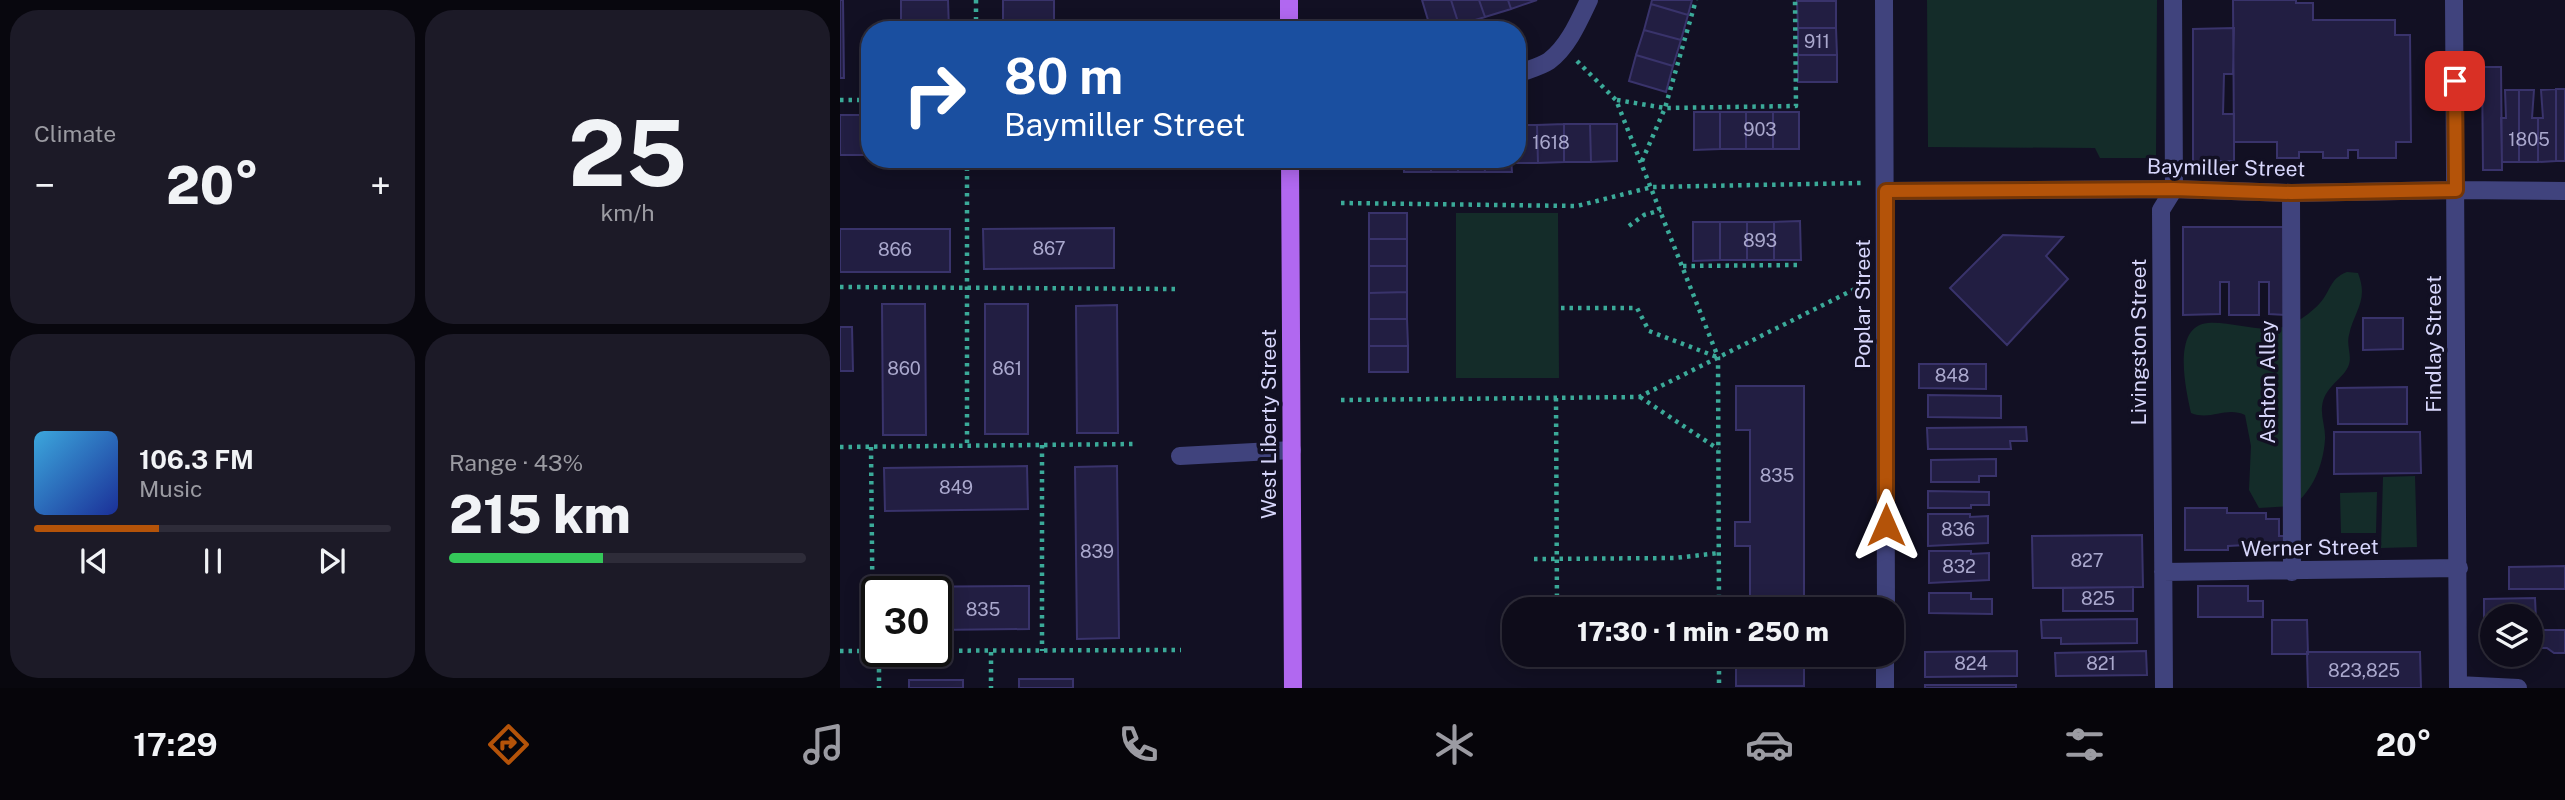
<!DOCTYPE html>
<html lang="en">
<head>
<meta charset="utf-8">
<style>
	:root { --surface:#0e0c1a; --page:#1c1a27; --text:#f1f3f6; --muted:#9b9ba2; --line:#2e2c39; --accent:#b45309 }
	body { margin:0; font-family:"Public Sans",sans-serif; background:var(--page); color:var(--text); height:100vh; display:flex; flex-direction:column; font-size:26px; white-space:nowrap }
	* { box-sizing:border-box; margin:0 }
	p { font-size:23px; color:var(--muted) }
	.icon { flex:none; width:38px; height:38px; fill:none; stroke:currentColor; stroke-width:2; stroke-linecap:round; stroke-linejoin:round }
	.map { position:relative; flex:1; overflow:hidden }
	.sheet { display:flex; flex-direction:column; gap:10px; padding:10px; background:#08070e; width:840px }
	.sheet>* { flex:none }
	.banner { position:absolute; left:21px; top:21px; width:665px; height:147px; border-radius:28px; box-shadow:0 4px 18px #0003,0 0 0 2px var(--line); background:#1a4fa0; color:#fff; overflow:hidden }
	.tools { position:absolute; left:1640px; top:604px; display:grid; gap:14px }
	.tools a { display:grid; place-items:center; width:63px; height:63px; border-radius:50%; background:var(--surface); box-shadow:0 4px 18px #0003,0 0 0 2px var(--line); font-size:35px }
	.speed { position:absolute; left:21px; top:576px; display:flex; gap:14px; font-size:35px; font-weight:700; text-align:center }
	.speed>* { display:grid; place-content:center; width:91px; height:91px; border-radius:50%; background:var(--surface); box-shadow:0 4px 18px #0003,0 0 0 2px var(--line); line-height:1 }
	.speed .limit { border:4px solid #111; border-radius:10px; background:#fff; color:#111 }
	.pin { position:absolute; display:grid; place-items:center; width:60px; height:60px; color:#fff; margin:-30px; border-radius:14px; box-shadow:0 4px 10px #0006 }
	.me { position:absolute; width:77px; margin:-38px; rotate:0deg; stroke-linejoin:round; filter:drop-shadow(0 0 5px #0008) }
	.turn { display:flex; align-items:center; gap:24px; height:147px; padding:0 28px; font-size:32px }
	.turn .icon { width:91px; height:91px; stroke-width:2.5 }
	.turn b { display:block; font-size:49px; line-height:60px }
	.big { font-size:52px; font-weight:800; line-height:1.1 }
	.sheet .widget { flex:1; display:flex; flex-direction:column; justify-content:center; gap:10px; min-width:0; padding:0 24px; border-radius:28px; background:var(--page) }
	.sheet .dial { align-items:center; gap:0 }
	.dial b { font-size:91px; line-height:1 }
	.song { display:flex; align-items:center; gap:21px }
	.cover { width:84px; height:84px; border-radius:10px; background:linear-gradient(135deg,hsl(200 70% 55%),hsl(230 70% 35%)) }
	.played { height:7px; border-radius:4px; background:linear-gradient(90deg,var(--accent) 35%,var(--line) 35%) }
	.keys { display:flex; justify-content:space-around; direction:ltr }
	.heat { display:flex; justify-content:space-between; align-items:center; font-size:38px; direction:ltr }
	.charge { height:10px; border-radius:5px; background:linear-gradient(90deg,#34c759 43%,var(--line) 0) }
	.sheet .tiles { flex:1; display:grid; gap:10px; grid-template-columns:repeat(2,1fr) }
	.trip { position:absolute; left:662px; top:597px; width:402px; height:70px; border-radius:28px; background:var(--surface); box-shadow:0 4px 18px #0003,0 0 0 2px var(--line); font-weight:800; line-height:70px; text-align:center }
	.tabs { display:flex; height:112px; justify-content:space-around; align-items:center; background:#06050a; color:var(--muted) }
	.tabs .icon { width:49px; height:49px }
	.tabs .on { color:var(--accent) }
	.tabs b { font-size:32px; color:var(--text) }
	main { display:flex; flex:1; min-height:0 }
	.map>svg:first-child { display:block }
	.green { fill:#142c29 }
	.building { fill:#221e42; stroke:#39336b; stroke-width:2 }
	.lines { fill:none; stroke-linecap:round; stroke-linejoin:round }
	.path { stroke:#3baa99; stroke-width:4.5; stroke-dasharray:3.5 5; stroke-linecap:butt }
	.minor { stroke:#40437d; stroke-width:18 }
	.major { stroke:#b168f0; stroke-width:18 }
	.route-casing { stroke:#753606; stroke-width:18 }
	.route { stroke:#b45309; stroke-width:12 }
	.labels { text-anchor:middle; stroke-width:7; stroke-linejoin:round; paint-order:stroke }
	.number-label { font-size:18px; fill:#aaa8cd }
	.street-label { font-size:21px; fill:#d7d6fb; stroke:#121023 }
</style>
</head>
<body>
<main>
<section class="sheet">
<div class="tiles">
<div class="widget"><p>Climate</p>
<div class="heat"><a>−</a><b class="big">20°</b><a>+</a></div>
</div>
<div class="widget dial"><b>25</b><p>km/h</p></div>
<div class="widget">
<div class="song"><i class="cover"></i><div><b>106.3 FM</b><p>Music</p></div></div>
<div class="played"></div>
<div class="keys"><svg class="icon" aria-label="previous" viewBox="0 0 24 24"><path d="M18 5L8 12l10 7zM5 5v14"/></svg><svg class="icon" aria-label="pause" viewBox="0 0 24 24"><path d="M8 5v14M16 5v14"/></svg><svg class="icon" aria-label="next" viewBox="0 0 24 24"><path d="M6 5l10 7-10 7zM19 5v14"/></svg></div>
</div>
<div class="widget"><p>Range · 43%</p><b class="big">215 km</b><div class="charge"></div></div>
</div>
</section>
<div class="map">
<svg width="1725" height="688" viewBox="0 0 1725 688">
	<rect width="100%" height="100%" fill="#121023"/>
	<path class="green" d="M1087,0H1317L1316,158H1260L1255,148L1088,147Z
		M616,213H718L719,378H616Z
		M1507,272L1518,273C1529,301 1514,311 1509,335C1506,346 1513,357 1508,367C1501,381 1484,387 1482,407C1481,418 1486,429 1485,440C1483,466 1473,490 1453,506L1419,508L1409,490L1411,446L1405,415C1386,406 1371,421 1351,413C1346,390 1331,326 1368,323C1396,321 1426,337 1454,323C1462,319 1474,310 1480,303C1491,291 1489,279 1507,272Z
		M1575,476L1577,547L1541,548L1543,477Z
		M1537,492L1536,533H1501L1500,493Z"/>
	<path class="building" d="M0,0H3L4,78H0Z
		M61,0H108L109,30H61Z
		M163,0H214V30H163Z
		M582,0H611L619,25L604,30H591Z
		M611,0H639L645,17L619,25Z
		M639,0H668L671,9L645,17Z
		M668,0H697L671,9Z
		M812,0H852L848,15L811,4Z
		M1393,0H1456V3H1473V20H1555V35H1570L1571,142H1556V158H1518V150H1508V158H1483V152H1459V158H1437V142H1394Z
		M957,1H996V28H958Z
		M811,4L848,15L841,40L804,30Z
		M958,28H996L997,55H958Z
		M1394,28L1393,74H1384L1383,114H1394V161H1353V29Z
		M804,30L841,40L833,66L796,55Z
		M796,55L833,66L826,92L789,81Z
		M958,55H997V82H958Z
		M1642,67H1661L1662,170H1643Z
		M1716,89V161L1698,162V118H1703L1701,90Z
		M1716,89H1725V161H1716Z
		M1665,90H1679V162H1662L1661,118H1666Z
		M1679,90H1694L1692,118H1698V162H1679Z
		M854,112H880V149L854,150Z
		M880,112H906V149H880Z
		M906,112H933V149H906Z
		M933,112H959V149H933Z
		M0,115H30V155H0Z
		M724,124V162L698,163L697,125Z
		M724,124H750L751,162H724Z
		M750,124H777V161L751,162Z
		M677,125H697L698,163H671V159H677Z
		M564,159H591V172H564Z
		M591,159H618V172H591Z
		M618,159H644L645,172H618Z
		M644,159H671L672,172H645Z
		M529,213H567V239H529Z
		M960,221L961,260H934V222Z
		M853,222H880V260L853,261Z
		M880,222H907V260H880Z
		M907,222H934V260H907Z
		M1343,227H1445V315L1429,314V282H1419V315H1389V282H1380V314L1343,315Z
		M274,228V268L144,269L143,229Z
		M0,229H110V272H0Z
		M1163,235L1223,237L1206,256L1228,279L1167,345L1110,288Z
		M529,239H567V266H529Z
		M529,266H567V292L529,293Z
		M567,292V319H529V293Z
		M42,304H85L86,435H43Z
		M145,304H188V434H145Z
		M277,305L278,433H237L236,306Z
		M1523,318H1563V349L1523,350Z
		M529,319H567L568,346H529Z
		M0,327H12L13,371H0Z
		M529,346H568V372H529Z
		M1079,364H1146V389L1079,388Z
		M896,386H964V609H910V546H895V522H910V430H896Z
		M1567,387V424H1498L1497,388Z
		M1088,395L1161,396V418L1088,417Z
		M1186,427L1187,441H1170L1171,449H1088L1087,428Z
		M1494,432H1580L1581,473L1494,474Z
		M1156,459V476H1139V482H1091V460Z
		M187,466L188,509L45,511L44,468Z
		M277,466L279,638L237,639L235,467Z
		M1088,491L1149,492V505H1131V508H1088Z
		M1345,508H1387V513H1426V519H1439V536H1445V553L1406,557V545L1388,546V550H1345Z
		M1088,514H1130V517L1148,516V543L1088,546Z
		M1302,535L1303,587L1193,588L1192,536Z
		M1089,551H1131V554L1149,553V580L1089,583Z
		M1725,566V589H1669V567Z
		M189,586V629L96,630V592H45V587Z
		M1358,586H1408V601H1423V617H1358Z
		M1293,587V611H1223V588Z
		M1089,593H1131V599H1152V614L1089,613Z
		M1695,598L1696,620H1690V616H1652V621H1644V599Z
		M1297,619V643L1221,644V638H1202L1201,620Z
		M1432,620H1467L1468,654H1432Z
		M1649,630H1652V653H1648Z
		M1690,630H1725V653H1714L1707,648H1696L1690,651Z
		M1177,651V676L1085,677V652Z
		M1306,651L1307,675L1216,676L1215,653Z
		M1467,652H1580L1581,688H1468Z
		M896,654H964V686H896Z
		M179,679H233V688H179Z
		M69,680H123V688H69Z
		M1085,685H1176V688H1085Z"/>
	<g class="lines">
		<path class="path" d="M136,0V30
			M737,61L776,100L878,357L879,609
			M0,100H30
			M777,100L825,108L956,106L955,0
			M127,159V445
			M802,161L825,108L856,0
			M501,203L737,206L812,187L1021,183
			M789,226L804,215L821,210
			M843,266L958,265
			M0,287L339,289
			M721,308H797L809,331L877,357
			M800,397L878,449
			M716,398L717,609
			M501,400L799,397L1021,286
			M202,445V651
			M0,447L293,444
			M31,447L33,651
			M694,559L835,558L879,553
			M0,651L341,650
			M39,652V688
			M151,652V688
			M717,654V656
			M879,654V688"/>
		<path class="minor" d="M1044,0L1046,609
			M1614,0L1618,688
			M677,74C687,70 700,67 709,61C728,47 739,21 749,0
			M1046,191L1334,189L1451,193L1616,190L1725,191
			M1451,193L1452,572
			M340,456L452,450
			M1323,572L1619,568
			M1618,685L1678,688
			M1045,688V654
			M1324,688L1321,210L1334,189L1333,0"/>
		<path class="major" d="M449,30V0
			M450,159L453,688"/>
	</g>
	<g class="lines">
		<defs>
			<path id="route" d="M1046,525V191L1334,189L1451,193L1616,190L1615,81"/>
		</defs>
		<use href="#route" class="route-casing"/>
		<use href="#route" class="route"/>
	</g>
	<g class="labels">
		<g class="number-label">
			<text x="977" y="48">911</text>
			<text x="920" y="136">903</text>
			<text x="1689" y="146">1805</text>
			<text x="711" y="149">1618</text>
			<text x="920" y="247">893</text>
			<text x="209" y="255">867</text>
			<text x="55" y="256">866</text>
			<text x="64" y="375">860</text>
			<text x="167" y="375">861</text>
			<text x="1112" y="382">848</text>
			<text x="937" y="482">835</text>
			<text x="116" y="494">849</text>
			<text x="1118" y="536">836</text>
			<text x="257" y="558">839</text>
			<text x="1247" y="567">827</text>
			<text x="1119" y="573">832</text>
			<text x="1258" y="605">825</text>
			<text x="143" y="616">835</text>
			<text x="1131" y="670">824</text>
			<text x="1261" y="670">821</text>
			<text x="1524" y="677">823,825</text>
		</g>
		<g class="street-label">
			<text transform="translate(1386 168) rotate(1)" y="7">Baymiller Street</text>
			<text transform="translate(1023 304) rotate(-90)" y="7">Poplar Street</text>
			<text transform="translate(1299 342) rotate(-90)" y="7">Livingston Street</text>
			<text transform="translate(1594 344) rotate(-90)" y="7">Findlay Street</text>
			<text transform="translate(1428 382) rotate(-90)" y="7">Ashton Alley</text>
			<text transform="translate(429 424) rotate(-90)" y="7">West Liberty Street</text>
			<text transform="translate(1470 548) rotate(-1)" y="7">Werner Street</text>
		</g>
	</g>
</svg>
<div class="tools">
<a><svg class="icon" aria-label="layers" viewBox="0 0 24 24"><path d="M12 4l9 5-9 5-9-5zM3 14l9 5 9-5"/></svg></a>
</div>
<div class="speed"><div class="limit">30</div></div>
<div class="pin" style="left:1615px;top:81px;background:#d93025"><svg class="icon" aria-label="arrive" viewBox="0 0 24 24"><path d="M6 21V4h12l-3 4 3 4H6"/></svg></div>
<svg class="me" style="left:1046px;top:525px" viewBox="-20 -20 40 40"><path d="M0-17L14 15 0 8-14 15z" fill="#b45309" stroke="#fff" stroke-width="4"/></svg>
<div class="trip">17:30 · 1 min · 250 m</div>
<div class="banner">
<div class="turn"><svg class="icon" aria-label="right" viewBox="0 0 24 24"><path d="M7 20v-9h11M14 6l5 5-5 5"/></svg><div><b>80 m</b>Baymiller Street</div></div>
</div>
</div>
</main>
<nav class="tabs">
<b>17:29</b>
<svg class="icon on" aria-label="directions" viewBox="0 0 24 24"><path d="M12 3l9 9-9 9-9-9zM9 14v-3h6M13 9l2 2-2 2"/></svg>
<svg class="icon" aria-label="music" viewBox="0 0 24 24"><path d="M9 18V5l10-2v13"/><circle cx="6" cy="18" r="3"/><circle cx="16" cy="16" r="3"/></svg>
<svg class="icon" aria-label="phone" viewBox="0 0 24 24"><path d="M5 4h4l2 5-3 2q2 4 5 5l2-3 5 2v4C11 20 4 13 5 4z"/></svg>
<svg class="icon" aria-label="climate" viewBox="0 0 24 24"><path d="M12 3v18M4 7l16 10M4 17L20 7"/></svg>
<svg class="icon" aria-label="car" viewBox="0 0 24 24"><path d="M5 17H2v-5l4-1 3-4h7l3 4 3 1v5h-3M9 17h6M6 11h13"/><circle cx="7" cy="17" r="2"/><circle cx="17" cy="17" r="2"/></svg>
<svg class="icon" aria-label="filters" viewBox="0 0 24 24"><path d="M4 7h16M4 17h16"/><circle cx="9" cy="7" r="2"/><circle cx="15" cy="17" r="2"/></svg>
<b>20°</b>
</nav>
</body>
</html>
